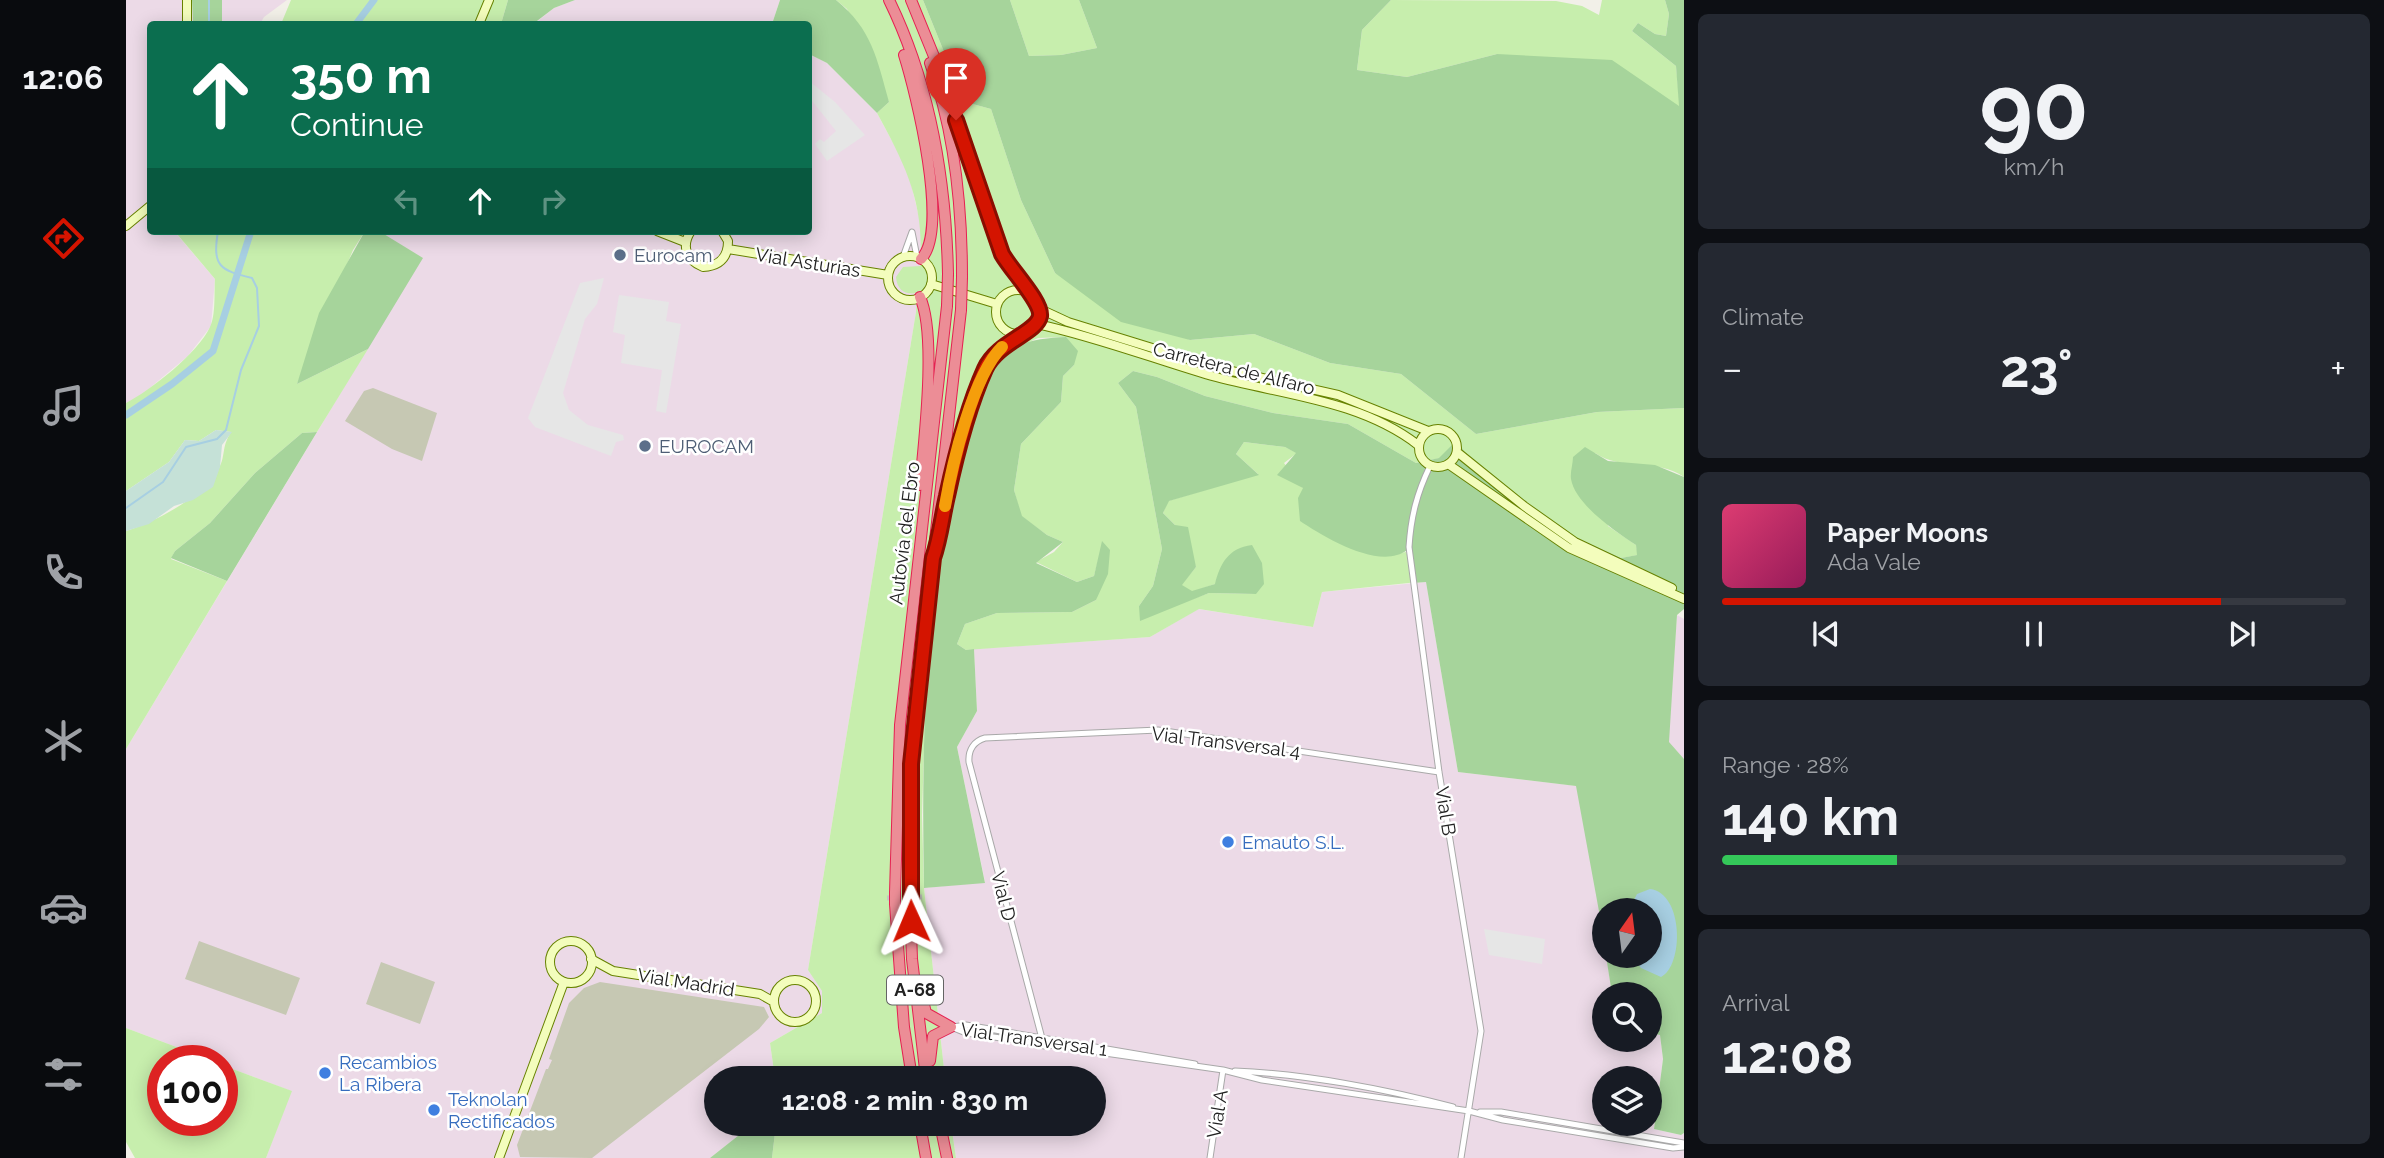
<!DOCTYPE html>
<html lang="en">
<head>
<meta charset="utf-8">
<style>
	:root { --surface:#171b24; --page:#242831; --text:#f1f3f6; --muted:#9ea1a6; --line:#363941; --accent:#d41400 }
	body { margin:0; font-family:Raleway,sans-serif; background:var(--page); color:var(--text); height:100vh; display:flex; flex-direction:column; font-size:26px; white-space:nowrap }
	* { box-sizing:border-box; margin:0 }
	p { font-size:23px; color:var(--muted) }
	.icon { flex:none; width:38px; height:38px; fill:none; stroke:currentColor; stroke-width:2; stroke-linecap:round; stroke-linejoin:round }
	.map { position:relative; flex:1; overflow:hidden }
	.details { display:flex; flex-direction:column; gap:14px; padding:14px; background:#0d0f14; width:700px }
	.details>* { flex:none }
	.banner { position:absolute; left:21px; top:21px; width:665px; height:214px; border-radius:7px; box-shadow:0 4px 18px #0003; background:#0b6e4f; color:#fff; overflow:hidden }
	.needle { width:46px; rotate:14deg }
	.controls { position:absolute; left:1466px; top:898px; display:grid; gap:14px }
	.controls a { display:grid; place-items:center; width:70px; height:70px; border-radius:50%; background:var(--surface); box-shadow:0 4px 18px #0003; font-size:35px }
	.speed { position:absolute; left:21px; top:1045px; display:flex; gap:14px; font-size:35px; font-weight:700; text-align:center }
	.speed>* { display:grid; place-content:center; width:91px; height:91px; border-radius:50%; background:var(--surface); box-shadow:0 4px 18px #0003; line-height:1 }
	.speed .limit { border:10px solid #d22; background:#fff; color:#111 }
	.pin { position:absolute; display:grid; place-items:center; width:60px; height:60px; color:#fff; margin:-72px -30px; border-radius:50% 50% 50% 0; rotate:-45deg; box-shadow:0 0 7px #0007 }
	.pin .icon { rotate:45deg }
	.me { position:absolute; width:77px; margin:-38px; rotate:359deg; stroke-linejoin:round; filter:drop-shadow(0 0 5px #0008) }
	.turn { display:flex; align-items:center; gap:24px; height:147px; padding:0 28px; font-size:32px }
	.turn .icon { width:91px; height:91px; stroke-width:2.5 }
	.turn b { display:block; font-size:49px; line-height:60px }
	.lanes { display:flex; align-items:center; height:66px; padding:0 28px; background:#0003; justify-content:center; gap:35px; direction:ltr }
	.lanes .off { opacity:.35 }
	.big { font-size:52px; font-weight:700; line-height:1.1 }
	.details .widget { flex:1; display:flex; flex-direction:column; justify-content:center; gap:10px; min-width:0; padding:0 24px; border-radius:10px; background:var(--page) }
	.details .dial { align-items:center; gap:0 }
	.dial b { font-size:91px; line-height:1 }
	.song { display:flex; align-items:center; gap:21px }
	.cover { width:84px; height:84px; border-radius:10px; background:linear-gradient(135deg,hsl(340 70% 55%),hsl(330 70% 35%)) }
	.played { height:7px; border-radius:4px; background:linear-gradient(90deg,var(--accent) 80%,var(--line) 80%) }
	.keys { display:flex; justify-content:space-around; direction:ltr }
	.heat { display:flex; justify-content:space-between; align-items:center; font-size:38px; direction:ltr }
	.charge { height:10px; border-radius:5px; background:linear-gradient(90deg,#34c759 28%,var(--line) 0) }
	.trip { position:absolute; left:578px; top:1066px; width:402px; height:70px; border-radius:35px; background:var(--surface); box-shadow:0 4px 18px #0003; font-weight:700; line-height:70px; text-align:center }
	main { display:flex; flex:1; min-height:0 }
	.dock { display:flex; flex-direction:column; width:126px; justify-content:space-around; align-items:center; background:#090b0e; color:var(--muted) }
	.dock .icon { width:49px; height:49px }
	.dock .current { color:var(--accent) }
	.dock b { font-size:32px; color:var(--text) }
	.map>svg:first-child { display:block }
	.industrial { fill:#ecdae7; fill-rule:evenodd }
	.construction { fill:#c6c8b3 }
	.grass { fill:#c7eead }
	.forest { fill:#a6d49b }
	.wetland { fill:#c5e1d7 }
	.parking { fill:#e6e6e6 }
	.water { fill:#a7cfe2 }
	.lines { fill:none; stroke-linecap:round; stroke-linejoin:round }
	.stream { stroke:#a7cfe2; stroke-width:2 }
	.canal { stroke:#a7cfe2; stroke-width:7 }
	.street-tunnel { stroke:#c8c7c0; stroke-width:5; stroke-dasharray:5 2.5; stroke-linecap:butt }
	.street-casing { stroke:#a9a9a9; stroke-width:7 }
	.secondary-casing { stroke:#678200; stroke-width:10 }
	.highway-casing { stroke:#e52151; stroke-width:12 }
	.street { stroke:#fff; stroke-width:5 }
	.secondary { stroke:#f3fdbc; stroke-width:8 }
	.highway { stroke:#ec8d96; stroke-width:10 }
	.highway-bridge-casing { stroke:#e52151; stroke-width:12; stroke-linecap:butt }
	.highway-bridge { stroke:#ec8d96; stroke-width:10 }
	.route-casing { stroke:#8a0d00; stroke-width:18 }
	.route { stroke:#d41400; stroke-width:12 }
	.slow { stroke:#f59e0b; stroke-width:12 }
	.service-dot { fill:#5c6f8a; stroke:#fff; stroke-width:2.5 }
	.shop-dot { fill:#3f7fe0; stroke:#fff; stroke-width:2.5 }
	.labels { text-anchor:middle; stroke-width:5; stroke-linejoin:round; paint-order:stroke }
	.shield { fill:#fff; stroke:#646464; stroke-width:2 }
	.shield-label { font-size:18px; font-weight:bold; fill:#222 }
	.service-label { font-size:19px; fill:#4e5e75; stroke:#fff; text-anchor:start }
	.street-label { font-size:19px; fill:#222; stroke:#fff }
	.shop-label { font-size:19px; fill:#366cbe; stroke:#fff; text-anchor:start }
</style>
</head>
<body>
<main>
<nav class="dock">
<b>12:06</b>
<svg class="icon current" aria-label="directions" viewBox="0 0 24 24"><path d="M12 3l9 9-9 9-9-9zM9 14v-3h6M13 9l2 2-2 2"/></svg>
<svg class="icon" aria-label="music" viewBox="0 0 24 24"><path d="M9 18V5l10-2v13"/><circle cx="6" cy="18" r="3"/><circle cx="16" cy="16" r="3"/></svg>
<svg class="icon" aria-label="phone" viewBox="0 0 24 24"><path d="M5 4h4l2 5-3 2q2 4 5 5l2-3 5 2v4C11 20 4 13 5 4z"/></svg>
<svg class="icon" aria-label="climate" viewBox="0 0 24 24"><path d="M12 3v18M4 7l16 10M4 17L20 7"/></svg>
<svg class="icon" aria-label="car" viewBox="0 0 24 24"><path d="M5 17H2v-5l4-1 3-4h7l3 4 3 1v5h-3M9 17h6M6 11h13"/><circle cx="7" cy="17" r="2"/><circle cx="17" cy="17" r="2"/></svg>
<svg class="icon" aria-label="filters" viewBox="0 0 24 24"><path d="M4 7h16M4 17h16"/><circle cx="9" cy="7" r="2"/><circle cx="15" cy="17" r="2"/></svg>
</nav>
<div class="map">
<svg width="1558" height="1158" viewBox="0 0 1558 1158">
	<rect width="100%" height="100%" fill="#f2f0e8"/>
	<path class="industrial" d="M0,0H66L67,24H24V231H48L89,279L85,326L62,356L13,397L0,403Z
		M96,0H161L138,17L134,24H96Z
		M449,0H654L646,24H408L428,8Z
		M683,54L701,63L751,113L782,171L797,234L790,312L682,970L696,991V1013L644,1043L649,1078H590V1124H627L584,1158H140L165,1091L96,1065V1060H85L0,1028V749L296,258L253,231H682Z
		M1300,582L1332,772L1451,786L1470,888L1486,994H1479V1040H1524V1033L1534,1035L1537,1059L1528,1129L1555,1135L1558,1133V1158H830L825,1124H968V1078H819L798,888L859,882L831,747L851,711L848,649L1024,637L1072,609L1187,627L1196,592ZM1479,1078H1524V1124H1479Z
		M1551,615L1558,619V759L1542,742Z"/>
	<path class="construction" d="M247,388L311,413L296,461L266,449L219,421L238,391Z
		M73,941L174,978L160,1015L59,979Z
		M255,962L309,982L294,1024L240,1004Z
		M474,982L638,1007L643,1017L633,1029L466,1158L394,1157L391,1145L420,1069H422L426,1060L423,1059L443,1003L458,988Z"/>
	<path class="grass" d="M165,0H382L375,24H155Z
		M710,0H797L827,74L843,103L865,109L895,200L929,273L1064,340L1128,334L1204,363L1275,374L1350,434L1471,412L1558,408V477C1531,458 1495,471 1469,453L1482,526L1510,545L1512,555L1495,558L1447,536L1344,461L1330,440L1324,456L1290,463L1222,424L1147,413L1079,396L1031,377L1007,371L992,383L1010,407L1036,549L1027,586L1013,606L1053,604L1083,593L1130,594L1089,584L1066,592L1055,585L1070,567L1049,525L1037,513L1042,501L1132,474L1110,454L1118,442L1159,447L1171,453L1158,463L1177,488L1258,556L1280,552L1292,582L1196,592L1187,627L1073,609L1024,637L840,650L831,644L839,624L871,613L946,612L970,600L977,542L968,576L951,582L910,562L928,552L937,542L921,535L895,516L888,490L895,444L935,402L937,376L948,365L940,337L912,338L878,353L865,372L839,444L826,499L810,598L799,717L796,815L798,888L819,1078H649L644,1043L696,1013V991L682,970L790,312L791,293C779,295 771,290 770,277L777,267L794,266C799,204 780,166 751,113L763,102L721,9Z
		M884,0H953L971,48L935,55L903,56Z
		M1265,0L1430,1L1456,6L1473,15L1476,0H1539L1543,14L1540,36L1529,34L1512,23L1506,31L1550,66L1554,107L1371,54L1281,77L1231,70L1236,30Z
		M52,231H239L227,250L171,384L242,349L191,432L176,433L129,473L84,523L49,551L45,559L101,581L0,749V531C29,522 79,496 93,468C100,455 95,448 105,432L90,430L73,441L59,440L43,462L0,491V403C25,390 72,353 84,327C90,315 88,292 89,279L51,234Z
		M0,1028L85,1060H37V1120H96V1065L166,1091L140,1158H9L0,1142Z
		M650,1124H825L830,1158H646Z"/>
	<path class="forest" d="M66,0H96V24H67Z
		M382,0H449L428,8L407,24H375Z
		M654,0H710C746,29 751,59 763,102L751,113L701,63L683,54L682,24H646Z
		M797,0H884L903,56L935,55L971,48L953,0H1265L1236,30L1231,70L1281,77L1371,54L1486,60L1553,106L1550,66L1506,31L1512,23L1529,34L1540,36L1543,14L1539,0H1558V408L1471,412L1350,434L1275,374L1204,363L1128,334L1064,340L995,322L929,273L895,200L865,109L843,103L827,74Z
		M239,231H253L297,258L242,349L171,384L193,313Z
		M940,337L952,351L948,365L937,376L935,402L895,444L888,490L896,516L921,535L937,542L910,563L951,582L968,576L976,541L984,550L982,574L970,600L946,612L871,613L839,624L831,644L840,650L848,649L851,711L831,747L859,883L798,888C795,730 798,560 852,409C858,392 863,363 879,352C898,340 919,338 940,337Z
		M1007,371L1031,377L1079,396L1147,413L1222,424L1290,463L1313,458L1331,440L1344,461L1447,536L1495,558L1511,555L1510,545C1490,532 1449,504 1445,479C1444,472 1447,464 1447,457L1459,447L1482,461L1529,465L1558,477V609L1551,615L1543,742L1558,759V1133L1555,1135L1528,1129L1537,1059L1534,1035L1524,1033V994H1486L1480,956H1524V910H1479V944L1450,786L1332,772L1300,582L1287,583L1281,550C1254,571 1198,537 1174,521L1172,498L1177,488L1151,475L1170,453L1159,447L1118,442L1110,454L1133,475L1043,501L1037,513L1049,525L1062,527L1070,567L1056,585L1066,591L1089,584C1094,564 1102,548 1126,545L1136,563L1138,584L1130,594L1083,593L1014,621L1013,606L1027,586L1036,549L1010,407L992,383Z
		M191,432L101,581L45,558L49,551L84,523L129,473L176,433Z
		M627,1124H650L646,1158H584Z"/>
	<path class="wetland" d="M90,430L106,432L96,445L94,467L87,487L67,500L48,506L23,524L0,531V491L43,462L59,440L73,441Z"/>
	<path class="parking" d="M683,81L709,102L739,135L701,161L689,144L694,139L698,142L710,131L683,97Z
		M478,278L471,304L459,319L437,393L443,410L462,425L497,435L498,440L490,442L485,456L409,427L402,418L454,283Z
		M493,295L543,302L540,321L555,324L540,413L530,411L536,370L495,363L499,335L487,332Z
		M1358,929L1419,939L1416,964L1363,955Z"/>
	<path class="water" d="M1524,889C1558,893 1558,966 1535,977L1515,968L1505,956H1524V910H1503L1511,894Z"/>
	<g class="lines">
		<path class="stream" d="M83,0V24
			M0,508L37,482L60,447L91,439L100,430L115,370L133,326L131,288L126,278C94,270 86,267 92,231"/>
		<path class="canal" d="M230,24L248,0
			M0,415L46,384L87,351L125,231"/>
		<path class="street-tunnel" d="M761,898L796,897"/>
		<defs>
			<path id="street" d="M777,257L786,232L791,257
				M1304,466C1291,493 1285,516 1283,547L1313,772L1355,1031L1335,1158
				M825,1027L840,1033L1097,1070L1136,1080L1343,1111L1377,1120L1547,1148L1558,1147
				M827,1027L840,1025L1069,1064
				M918,1046L843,762C842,750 848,741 859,738L1032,730L1313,772
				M1109,1071C1179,1074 1260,1089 1327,1107
				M1354,1112H1375L1558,1143
				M1084,1158L1097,1070"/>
			<path id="secondary" d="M61,0V24
				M353,24L363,0
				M0,226L24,206
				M531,231L559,242
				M565,231C555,246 560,260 577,267C593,266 602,258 602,241L596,231
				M602,249L762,275
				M762 278a22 22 0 1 1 44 0a22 22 0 1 1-44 0Z
				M805,284L871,304
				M870 312a22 22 0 1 1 44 0a22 22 0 1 1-44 0Z
				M914,309L942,322L1088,367L1212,395L1302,431
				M911,324C971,337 1028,359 1086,376C1156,395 1234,400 1292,445
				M1293 448a19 19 0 1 1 38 0a19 19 0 1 1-38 0Z
				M1331,452L1398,506L1449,542L1546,588
				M1322,464L1443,548L1558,599
				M424 962a21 21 0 1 1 42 0a21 21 0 1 1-42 0Z
				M465,959L487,971L634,994L648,1002
				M648 1001a21 21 0 1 1 42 0a21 21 0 1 1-42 0Z
				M373,1158L438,982"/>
			<path id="highway" d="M763,0C805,86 820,180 822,274
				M785,0L816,76L876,254L901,292
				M778,55C790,93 824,230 795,259
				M804,63C829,131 836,206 836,277
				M794,297C811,335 798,441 794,485
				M819,508C824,473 845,389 864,360C871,349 882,341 893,335
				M784,891L788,726L835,310
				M769,893L774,725L821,306
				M784,902L786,959L800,1078
				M769,904L778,1027L786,1078
				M796,996L800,1013L825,1027
				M804,1061L807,1036L825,1027
				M794,1124L800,1158
				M814,1124L821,1158"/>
		</defs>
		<use href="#street" class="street-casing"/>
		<use href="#secondary" class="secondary-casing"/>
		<use href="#highway" class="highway-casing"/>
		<use href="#street" class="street"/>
		<use href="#secondary" class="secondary"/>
		<use href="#highway" class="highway"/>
		<defs>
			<path id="highway-bridge" d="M821,306L822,274
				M835,310L836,277
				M784,891V902
				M769,893V904"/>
		</defs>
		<use href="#highway-bridge" class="highway-bridge-casing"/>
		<use href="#highway-bridge" class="highway-bridge"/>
	</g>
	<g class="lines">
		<defs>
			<path id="route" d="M785,921V764L807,558C814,538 816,517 821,496C830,454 841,409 859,369C871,342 911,333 914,316C916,302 885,270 876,254L830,120"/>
		</defs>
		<use href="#route" class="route-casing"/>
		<use href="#route" class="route"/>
		<path class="slow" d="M819,506C826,465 847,375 876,347"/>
	</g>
	<g class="service-dot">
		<circle cx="494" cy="255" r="7"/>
		<circle cx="519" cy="446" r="7"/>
	</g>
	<g class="shop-dot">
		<circle cx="1102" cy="842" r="7"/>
		<circle cx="199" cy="1073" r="7"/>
		<circle cx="308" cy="1110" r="7"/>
	</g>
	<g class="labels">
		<rect class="shield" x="761" y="975.5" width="56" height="29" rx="5"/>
		<g class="shield-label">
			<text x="789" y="996">A-68</text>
		</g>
		<g class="service-label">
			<text x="508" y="262">Eurocam</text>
			<text x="533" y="453">EUROCAM</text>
		</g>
		<g class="street-label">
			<text transform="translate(682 262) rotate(9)" y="7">Vial Asturias</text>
			<text transform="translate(1108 368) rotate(14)" y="7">Carretera de Alfaro</text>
			<text transform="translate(778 533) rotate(-83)" y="7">Autovía del Ebro</text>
			<text transform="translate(1100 742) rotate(7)" y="7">Vial Transversal 4</text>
			<text transform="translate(1320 811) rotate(81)" y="7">Vial B</text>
			<text transform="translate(878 896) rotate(76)" y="7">Vial D</text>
			<text transform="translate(560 982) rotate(9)" y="7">Vial Madrid</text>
			<text transform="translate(908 1039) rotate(8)" y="7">Vial Transversal 1</text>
			<text transform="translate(1091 1114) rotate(-81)" y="7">Vial A</text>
		</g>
		<g class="shop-label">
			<text x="1116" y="849">Emauto S.L.</text>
			<text x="213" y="1069">Recambios<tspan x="213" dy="22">La Ribera</tspan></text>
			<text x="322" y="1106">Teknolan<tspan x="322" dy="22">Rectificados</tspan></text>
		</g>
	</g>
</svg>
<div class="controls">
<a><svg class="needle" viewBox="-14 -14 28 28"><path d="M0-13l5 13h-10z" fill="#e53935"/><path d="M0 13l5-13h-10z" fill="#9ea1a6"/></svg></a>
<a><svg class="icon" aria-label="search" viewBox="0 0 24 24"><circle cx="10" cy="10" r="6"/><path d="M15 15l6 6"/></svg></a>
<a><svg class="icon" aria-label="layers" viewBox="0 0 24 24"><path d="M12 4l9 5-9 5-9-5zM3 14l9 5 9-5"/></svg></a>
</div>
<div class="speed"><div class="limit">100</div></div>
<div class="pin" style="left:830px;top:120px;background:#d93025"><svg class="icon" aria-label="arrive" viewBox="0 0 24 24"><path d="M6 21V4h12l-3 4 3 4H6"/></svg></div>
<svg class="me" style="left:785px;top:921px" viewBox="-20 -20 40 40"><path d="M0-17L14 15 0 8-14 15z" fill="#d41400" stroke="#fff" stroke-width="4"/></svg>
<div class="trip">12:08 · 2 min · 830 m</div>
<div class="banner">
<div class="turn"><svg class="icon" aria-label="ahead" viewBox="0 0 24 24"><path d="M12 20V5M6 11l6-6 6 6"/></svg><div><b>350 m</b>Continue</div></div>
<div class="lanes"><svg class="icon off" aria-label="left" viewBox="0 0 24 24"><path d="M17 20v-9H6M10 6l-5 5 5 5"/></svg><svg class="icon" aria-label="ahead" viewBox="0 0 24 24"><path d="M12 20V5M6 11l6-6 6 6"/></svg><svg class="icon off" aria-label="right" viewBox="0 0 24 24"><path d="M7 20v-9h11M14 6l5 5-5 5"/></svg></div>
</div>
</div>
<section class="details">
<div class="widget dial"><b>90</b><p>km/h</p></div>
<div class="widget"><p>Climate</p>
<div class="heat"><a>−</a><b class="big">23°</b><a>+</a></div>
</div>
<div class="widget">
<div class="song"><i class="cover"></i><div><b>Paper Moons</b><p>Ada Vale</p></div></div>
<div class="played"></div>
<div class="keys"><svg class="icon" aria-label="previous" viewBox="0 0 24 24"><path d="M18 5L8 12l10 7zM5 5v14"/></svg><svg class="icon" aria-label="pause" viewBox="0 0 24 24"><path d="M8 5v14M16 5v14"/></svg><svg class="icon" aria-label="next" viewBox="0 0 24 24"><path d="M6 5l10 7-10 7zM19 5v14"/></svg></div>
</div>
<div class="widget"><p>Range · 28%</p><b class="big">140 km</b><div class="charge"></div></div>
<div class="widget"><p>Arrival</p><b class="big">12:08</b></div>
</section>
</main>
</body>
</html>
